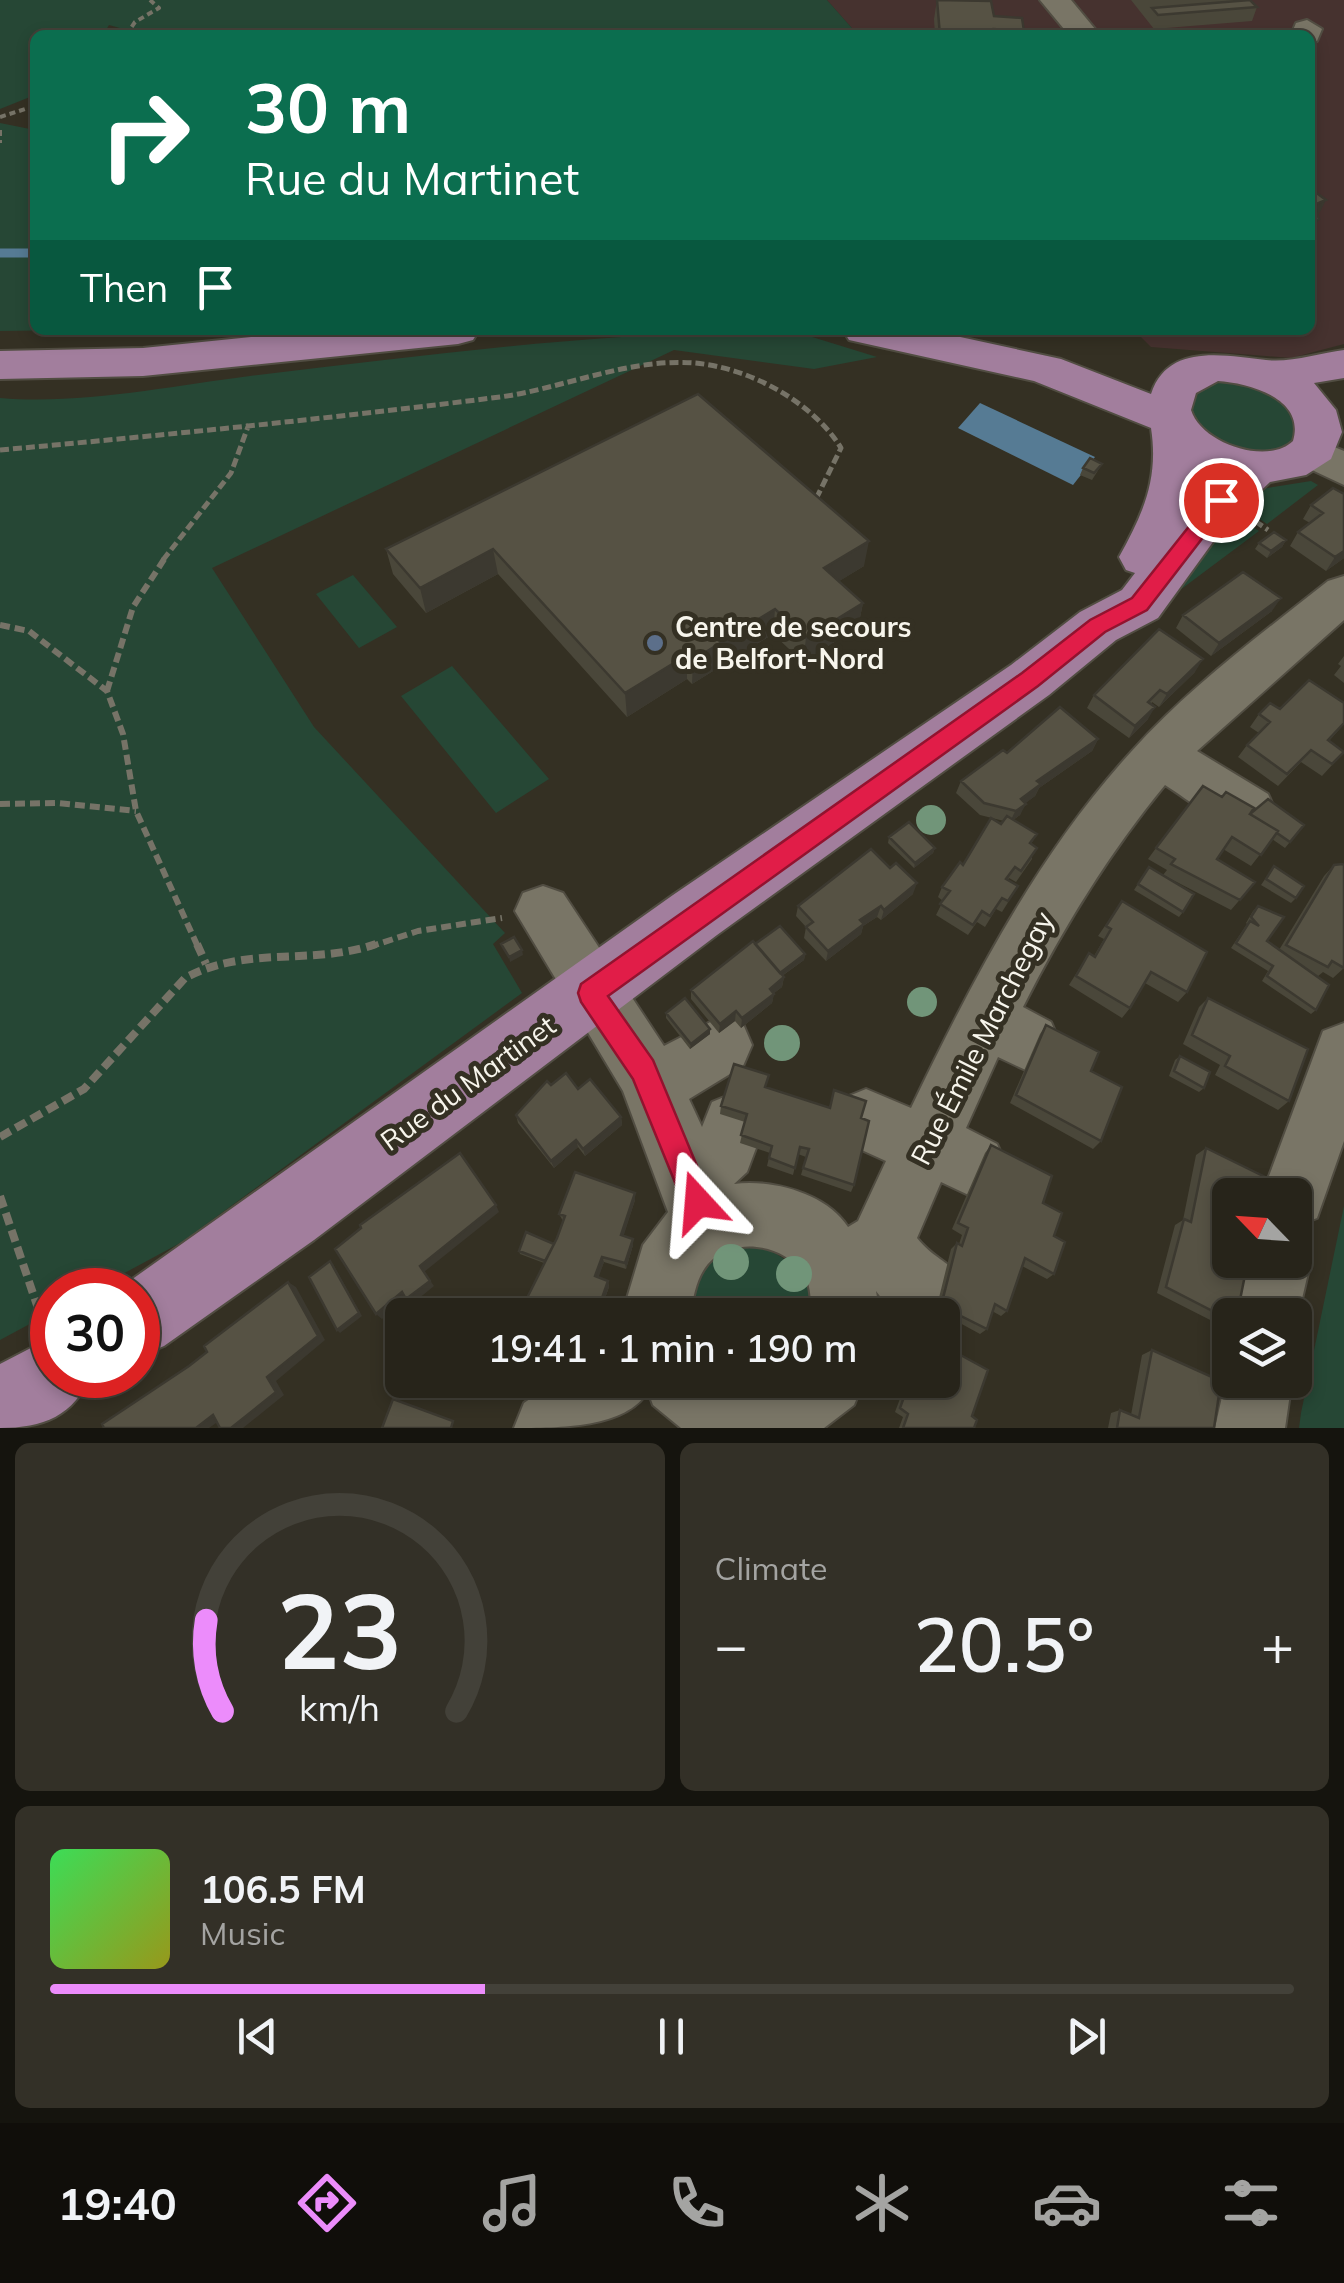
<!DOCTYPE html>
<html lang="en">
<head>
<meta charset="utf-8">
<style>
	:root { --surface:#27241a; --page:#333027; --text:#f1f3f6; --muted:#a4a4a2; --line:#434139; --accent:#ec8cfb }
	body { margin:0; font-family:Mulish,sans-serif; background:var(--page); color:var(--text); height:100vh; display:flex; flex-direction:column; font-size:38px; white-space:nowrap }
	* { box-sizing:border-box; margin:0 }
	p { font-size:32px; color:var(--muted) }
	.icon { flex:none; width:55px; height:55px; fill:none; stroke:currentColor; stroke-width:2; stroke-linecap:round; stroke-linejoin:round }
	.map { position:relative; height:1428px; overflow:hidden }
	.side { display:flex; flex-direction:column; gap:15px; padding:15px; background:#15140e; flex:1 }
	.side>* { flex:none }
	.guide { position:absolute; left:30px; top:30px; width:1285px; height:305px; border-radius:15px; box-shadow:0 5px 15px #0003,0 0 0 2px var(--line); background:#0b6e4f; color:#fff; overflow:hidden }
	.needle { width:65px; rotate:295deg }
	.controls { position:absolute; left:1212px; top:1178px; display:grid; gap:20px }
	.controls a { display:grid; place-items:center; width:100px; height:100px; border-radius:15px; background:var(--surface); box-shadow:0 5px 15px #0003,0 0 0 2px var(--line); font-size:50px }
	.speed { position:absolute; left:30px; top:1268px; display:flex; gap:20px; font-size:50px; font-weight:700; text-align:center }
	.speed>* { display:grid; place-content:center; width:130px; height:130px; border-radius:50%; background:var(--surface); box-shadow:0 5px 15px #0003,0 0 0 2px var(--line); line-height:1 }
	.speed .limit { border:15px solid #d22; background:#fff; color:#111 }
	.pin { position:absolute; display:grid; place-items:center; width:85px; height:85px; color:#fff; margin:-42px; border:5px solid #fff; border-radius:50%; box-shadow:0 2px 10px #0007 }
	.me { position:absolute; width:110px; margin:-55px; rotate:341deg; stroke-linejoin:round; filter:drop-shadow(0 0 8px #0008) }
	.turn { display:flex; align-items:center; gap:35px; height:210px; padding:0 50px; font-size:45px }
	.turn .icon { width:130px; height:130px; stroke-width:2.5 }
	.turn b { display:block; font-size:70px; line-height:85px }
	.then { display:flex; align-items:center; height:95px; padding:0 50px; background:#0003; gap:20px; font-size:38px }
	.big { font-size:75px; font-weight:600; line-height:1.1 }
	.side .tile { flex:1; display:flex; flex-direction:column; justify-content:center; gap:15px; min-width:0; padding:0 35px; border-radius:15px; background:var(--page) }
	.side .dial { align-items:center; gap:0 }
	.dial svg { height:260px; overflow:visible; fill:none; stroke:var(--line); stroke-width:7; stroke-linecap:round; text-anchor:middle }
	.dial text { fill:var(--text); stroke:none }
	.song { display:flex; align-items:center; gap:30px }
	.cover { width:120px; height:120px; border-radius:15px; background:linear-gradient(135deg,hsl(130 70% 55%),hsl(60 70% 35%)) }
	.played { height:10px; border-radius:5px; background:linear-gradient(90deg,var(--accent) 35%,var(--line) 35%) }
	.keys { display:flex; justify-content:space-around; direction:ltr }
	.heat { display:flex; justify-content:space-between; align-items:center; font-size:55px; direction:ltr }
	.side .tiles { flex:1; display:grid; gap:15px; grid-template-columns:1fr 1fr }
	.tile:last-child { grid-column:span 2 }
	.trip { position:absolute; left:385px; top:1298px; width:575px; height:100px; border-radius:15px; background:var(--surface); box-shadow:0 5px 15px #0003,0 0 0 2px var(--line); font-weight:600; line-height:100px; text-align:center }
	.menu { display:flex; height:160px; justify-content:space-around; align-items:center; background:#100e0a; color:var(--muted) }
	.menu .icon { width:70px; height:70px }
	.menu .selected { color:var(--accent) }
	.menu b { font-size:45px; color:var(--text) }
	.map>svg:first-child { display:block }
	.industrial { fill:#46322f }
	.green { fill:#264735 }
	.water { fill:#567b94 }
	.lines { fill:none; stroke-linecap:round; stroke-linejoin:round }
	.stream { stroke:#567b94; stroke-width:9 }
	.minor-casing { stroke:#514d42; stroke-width:4 }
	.major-casing { stroke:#514d42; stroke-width:4 }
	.path-far3 { stroke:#767367; stroke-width:4; stroke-dasharray:6 4; stroke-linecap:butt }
	.path-far2 { stroke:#767367; stroke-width:5; stroke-dasharray:9 4; stroke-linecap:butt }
	.path-far1 { stroke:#767367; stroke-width:6; stroke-dasharray:10 5; stroke-linecap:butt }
	.path { stroke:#767367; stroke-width:8; stroke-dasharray:12 6; stroke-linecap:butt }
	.minor { fill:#797566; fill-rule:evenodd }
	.major { fill:#a27e9d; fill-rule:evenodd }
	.tree { fill:#719579 }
	.wall { fill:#4a473a }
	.shaded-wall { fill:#3c3930 }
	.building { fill:#565244; stroke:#3c3930; stroke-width:2.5 }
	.route { fill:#e11d48; stroke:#92132f; stroke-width:2.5 }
	.service-dot { fill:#5c6f8a; stroke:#343023; stroke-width:4 }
	.labels { text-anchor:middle; stroke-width:10; stroke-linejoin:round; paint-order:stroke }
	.poi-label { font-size:28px; font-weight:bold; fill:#f7f5ec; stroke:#343023; text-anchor:start }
	.street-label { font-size:28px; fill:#f7f5ec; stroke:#343023 }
</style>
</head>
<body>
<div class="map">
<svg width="1344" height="1428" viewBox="0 0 1344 1428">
	<rect width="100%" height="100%" fill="#343023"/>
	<path class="industrial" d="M827,0H1344V344L1291,358L1151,347L1134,330H1310V35H858Z"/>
	<path class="green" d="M0,0H827L858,35H145L109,25L103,35H35V95L0,109Z
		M0,123L35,130V330H75L0,331Z
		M728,332L809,336L877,357L814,369L674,350L212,568L314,727L505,933L493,944L522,993L182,1242L93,1290H52V1312L0,1340V398C81,405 170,386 250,376C410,357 568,336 728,332Z
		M1233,379L1285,399L1300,437C1257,470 1234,452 1192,429L1189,393L1215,380Z
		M1311,481L1318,485L1267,524L1233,501L1249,491Z
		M1225,509L1259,531L1172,596Z
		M353,575L397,627L359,648L316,594Z
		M452,666L549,779L496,813L401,696Z
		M1344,1206V1428H1299L1301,1413Z
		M757,1246C794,1258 809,1278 819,1315H686C698,1270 706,1250 757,1246Z"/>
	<path class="water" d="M980,403L1095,457L1073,485L958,428Z"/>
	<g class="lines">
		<path class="stream" d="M0,253H35"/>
		<defs>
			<path id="minor" d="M1040,0H1071L1100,35H1069Z
				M1307,20L1322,29L1317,41L1310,43V35H1291L1296,23Z
				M1310,437L1344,451V485L1295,462L1289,452L1295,442Z
				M1344,576V620L1197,751L1268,794L1275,810L1268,826C1231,839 1196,804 1165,785C1109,853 1063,928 1023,1007L1051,1022L1060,1043L1051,1064L1030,1072L998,1057L966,1128L997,1144L1007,1166L997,1188L975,1198L941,1182L917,1238C939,1265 953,1258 967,1293L958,1317L942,1323V1315C915,1315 893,1315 876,1291L880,1315H812C811,1305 811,1293 808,1283C795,1248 743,1235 714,1258C697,1272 694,1294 690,1315H622L643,1245L668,1212L623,1091L515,911L523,893L543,886L563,893L664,1046L722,1016L743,1024L752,1045L743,1066L689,1099L702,1127L712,1102L734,1093L756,1102L765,1124L747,1172L734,1184C771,1179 826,1193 848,1227L858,1221L886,1161L844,1142L835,1120L844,1098L866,1089L911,1108C971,983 1037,855 1131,752C1189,687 1260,635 1328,581Z
				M1344,1023V1141L1317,1218L1295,1227V1195H1262L1323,1031Z
				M1295,1234L1301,1237L1311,1260L1295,1329V1315H1233L1245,1260H1295Z
				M1230,1361V1380H1292L1285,1428H1215Z
				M558,1380H864L854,1405L824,1428H681L653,1405L648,1391C627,1428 559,1428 514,1428L524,1403Z"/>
			<path id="major" d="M321,330H479L473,340L458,344L143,376L0,379V351L143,348Z
				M843,330H928L1061,359L1151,394C1168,342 1226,356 1266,360C1290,363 1320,353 1344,350V378L1314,383L1336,410L1342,432L1331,459L1306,475L1270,482L1226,524L1158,618L1116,640L1049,695L717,935L314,1240L164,1346L138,1357V1290H117L673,895L1011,665L1080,612L1122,590L1135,573L1126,570L1119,557C1143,514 1159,479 1151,428L1034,381L849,340ZM1218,381C1248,383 1306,398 1293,441C1267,466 1201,443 1191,410L1196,393ZM1201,470L1219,475L1197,495Z
				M52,1337V1375H91C74,1416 43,1428 0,1428V1364Z"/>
		</defs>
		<use href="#minor" class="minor-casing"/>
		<use href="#major" class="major-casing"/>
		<path class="path-far3" d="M126,35L135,22L159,8L150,0
			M0,117L35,106
			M0,130V143"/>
		<path class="path-far2" d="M0,450C167,435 334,418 500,397C565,388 628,358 694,363C748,367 813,402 841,448L815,501
			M1255,521L1268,530
			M163,560L231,473L249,424"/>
		<path class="path-far1" d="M0,625L29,631L107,691L123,734L136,811L198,947
			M107,691L133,607L165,558
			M0,804L57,803L136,811
			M369,947L418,931L502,918"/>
		<path class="path" d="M197,944L206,964
			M0,1137L84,1089L185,978C246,945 313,966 376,944
			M0,1196L43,1323"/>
		<use href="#minor" class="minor"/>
		<use href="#major" class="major"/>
	</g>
	<g class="tree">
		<circle cx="931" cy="820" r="15"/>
		<circle cx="922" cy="1002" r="15"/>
		<circle cx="782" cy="1043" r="18"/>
		<circle cx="731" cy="1262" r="18"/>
		<circle cx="794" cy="1274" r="18"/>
	</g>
	<path class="wall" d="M937,0L994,16L1024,31L1023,35H935L934,19Z
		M1131,0H1250L1257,7L1252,21L1154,29Z
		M698,394L864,566L839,581L863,603L858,627L803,662L773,634L692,684L687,679L627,717L498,574L426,613L393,574L386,549Z
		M1102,464L1092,480L1080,475L1083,468Z
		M1344,494V558L1326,571L1290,546L1298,532L1310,523L1303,519L1311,505Z
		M1286,540L1282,547L1267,558L1255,549L1259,543Z
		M1272,611L1211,656L1176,628L1183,615Z
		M1344,656V683L1334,675L1341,666L1338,664Z
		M1195,672L1159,707L1152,702L1148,719L1129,738L1087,708L1094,695Z
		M1344,703V724L1329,741L1344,752L1322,776L1301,762L1278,786L1238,757L1247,745L1259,733L1250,727L1259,714L1280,709Z
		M1098,739L1092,751L1039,788L1035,796L1025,803L1020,815L1013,820L1037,834L1031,844L1032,859L1016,882L1009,878L1008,880L1012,896L1002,912L996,909L985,927L977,922L968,935L936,915L943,901L938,897L942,887L1004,821L980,815L956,793L961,781L1007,753Z
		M1222,797L1251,813L1304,825L1285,848L1272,839L1251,866L1223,849L1217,859L1255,882L1231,910L1163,875L1167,870L1148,859L1156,848Z
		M889,837L935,848L933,853L914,868L888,843Z
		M1334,865L1344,968L1333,978L1323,972L1317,977L1316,1010L1311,1014L1262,981L1268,971L1231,948L1247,924L1246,923L1253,911L1258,906L1267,941L1279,950L1324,876Z
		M1274,866L1296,898L1291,903L1261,885Z
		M1149,867L1183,912L1179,917L1134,890Z
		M913,894L881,920L877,917L863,926L861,934L826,961L804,938L806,927L796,916L798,906Z
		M1122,901L1187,992L1178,1002L1145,983L1130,1008L1122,1018L1069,985L1089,953L1094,956L1104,939L1098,936Z
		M755,944L805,954L804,960L782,976L784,977L782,987L774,993L772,1003L741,1028L735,1021L719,1033L691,999V990Z
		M1208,998L1289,1101L1278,1110L1215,1075L1220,1065L1183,1044L1199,1007Z
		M666,1013L710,1029V1034L690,1049L666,1018Z
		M1046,1025L1091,1071L1101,1141L1093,1149L1010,1103L1040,1034Z
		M1180,1056L1204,1088L1199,1092L1169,1076L1175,1060Z
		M551,1085L578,1089L621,1117L622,1125L585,1156L578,1147L554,1168L518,1123L516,1115Z
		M766,1088L829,1108L834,1090L861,1118L854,1185L851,1192L801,1175L806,1157L798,1154L793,1175L767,1166L770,1153L740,1143L745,1122L720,1114L721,1106Z
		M991,1145L1043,1203L1054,1236V1274L1047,1279L1022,1266L1007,1311L1001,1316L992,1311L987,1329L980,1334L936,1310L951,1249L957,1243L959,1244L962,1235L952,1229L985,1153Z
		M1206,1148L1230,1315V1325L1224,1327L1157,1293L1175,1225L1183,1220L1196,1155Z
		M635,1193V1200L623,1236L633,1245L626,1269L604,1262L598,1277L608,1281L609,1287L599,1315H565L531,1301L528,1296L544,1263L520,1254L519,1251L554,1244L563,1221L559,1214Z
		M1152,1350L1214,1428H1108L1111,1413L1120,1410L1131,1415L1142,1355Z
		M955,1352L974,1428H899L903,1417L895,1412L907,1380H942L949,1357Z"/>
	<path class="shaded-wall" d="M1326,200L1316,220L1319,219L1310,237V214L1314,205Z
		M1286,540L1282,547L1267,558L1271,551Z
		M869,541L864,566L820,593L824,568Z
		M493,549L498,574L426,613L420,588Z
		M1344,551V558L1326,571L1335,557Z
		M1281,598L1272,611L1211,656L1219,643Z
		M863,603L858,627L803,662L806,638Z
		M775,609L773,634L692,684L693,660Z
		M687,655V679L627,717L625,693Z
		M1203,659L1195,672L1159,707L1167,694Z
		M1155,707L1148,719L1129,738L1135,726Z
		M1098,739L1092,751L1039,788L1035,796L1017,810L1026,804L1020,815L1010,822L1021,799L1037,781Z
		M935,848L933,853L914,868L915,863Z
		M917,883L913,894L881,920L884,910Z
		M881,906L877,917L863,926L861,934L826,961L828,951L860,920Z
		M522,950L523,955L510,962L509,957Z
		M805,954L804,960L776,980L777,975Z
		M784,977L782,987L768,998L770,989Z
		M774,994L772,1003L741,1028L742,1018Z
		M736,1011L735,1021L719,1033L720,1024Z
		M710,1029V1034L690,1049L691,1044Z
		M621,1117L622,1125L585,1156L583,1149Z
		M576,1140L578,1147L554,1168L551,1161Z
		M635,1193V1200L622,1241L621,1235Z
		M496,1205L499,1212L424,1272L434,1286L412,1304L406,1299L420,1266Z
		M633,1239V1245L626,1269L625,1263Z
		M602,1257L604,1262L597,1282L595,1276Z
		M330,1261L333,1264L362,1316L340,1333L337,1330Z
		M608,1281L609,1287L599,1315H596Z
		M288,1282L296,1287L325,1340L276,1381L284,1395L243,1428H231L267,1377Z
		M402,1292L408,1297L382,1319L376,1314Z
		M213,1415L223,1418L209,1428H196Z"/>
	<path class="building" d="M937,0L991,1L994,16L1022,18L1024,31L994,29L995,35H940Z
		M1250,0L1257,7L1158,15L1152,8Z
		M1310,188L1326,200L1314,205L1319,219L1310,221Z
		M698,394L869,541L824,568L863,603L806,638L775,609L693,660L687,655L625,693L493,549L420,588L386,549Z
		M1090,458L1102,464L1094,473L1083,468Z
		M1333,488L1344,494V551L1335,557L1298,532L1323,513L1311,505Z
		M1274,532L1286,540L1271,551L1259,543Z
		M1243,572L1281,598L1219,643L1183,615Z
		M1159,629L1203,659L1167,694L1160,690L1148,702L1155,707L1135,726L1094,695Z
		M1309,680L1344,703V723L1328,740L1344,752L1332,764L1311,750L1287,774L1247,745L1270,722L1259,714L1270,703L1280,709Z
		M1060,707L1098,739L1037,781L1041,784L1021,799L1026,804L1016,811L984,803L961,781L1003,750L1007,753Z
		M1203,786L1222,797L1226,792L1254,808L1250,814L1278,831L1261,855L1232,837L1217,859L1255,882L1240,900L1171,864L1175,859L1156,848Z
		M1268,799L1304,825L1290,842L1277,833L1278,831L1250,814Z
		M1007,816L1037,834L1030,843L1037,848L1021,871L1015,867L1006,879L1018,886L1008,901L1002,898L990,916L982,911L973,925L940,904L950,891L942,887L960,862L963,865L991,818L1001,824Z
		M909,822L935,848L915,863L889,837Z
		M871,849L890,868L896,863L917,883L884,910L881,906L860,920L864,924L828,951L806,927L813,922L798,906Z
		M1342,864L1344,865V968L1332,961L1328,967L1286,945L1334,865Z
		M1274,866L1304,886L1296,898L1266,879Z
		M1149,867L1194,894L1183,912L1138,884Z
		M1122,901L1207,952L1187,992L1151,972L1130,1008L1076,976L1089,953L1095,957L1111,929L1106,926Z
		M1258,906L1284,917L1267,941L1329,985L1316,1010L1267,976L1273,966L1236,943L1250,921L1259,926L1251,917Z
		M780,926L805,954L780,973L755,944Z
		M514,937L522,950L509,957L501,944Z
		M753,941L784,977L770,989L774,994L742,1018L736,1011L720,1024L691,990Z
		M685,998L710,1029L691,1044L666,1013Z
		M1208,998L1308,1049L1289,1101L1225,1066L1230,1056L1192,1035Z
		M1046,1025L1099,1052L1091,1071L1122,1087L1101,1141L1016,1095Z
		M1180,1056L1210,1072L1204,1088L1174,1071Z
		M734,1064L769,1075L765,1087L830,1108L834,1090L866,1101L861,1118L869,1121L854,1185L803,1168L809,1149L800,1147L795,1168L769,1158L772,1146L741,1135L747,1114L721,1106Z
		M566,1073L578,1089L590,1079L621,1117L583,1149L576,1140L551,1161L516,1115L547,1081L551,1085Z
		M991,1145L1052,1176L1043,1203L1062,1213L1054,1236L1065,1242L1054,1274L1025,1258L1007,1311L995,1304L987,1329L941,1306L957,1243L962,1246L968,1228L958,1223Z
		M1206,1148L1265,1177L1261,1195H1230V1260H1248L1237,1315H1230V1320L1166,1287L1184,1219L1191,1222Z
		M460,1153L496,1205L420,1266L430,1281L406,1299L402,1292L376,1314L335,1249L361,1228L360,1225Z
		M575,1172L635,1193L621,1235L633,1239L625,1263L602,1257L595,1276L608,1281L596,1315H575L528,1296L557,1238L565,1216L559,1214Z
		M526,1232L554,1244L545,1261L519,1251Z
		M330,1261L359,1313L337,1330L309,1277Z
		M288,1282L318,1336L267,1377L276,1392L231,1428H220L213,1415L196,1428H104L102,1424L189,1366L207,1352L204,1346Z
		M1152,1350L1221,1381L1214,1428H1117L1120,1410L1139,1418Z
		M955,1352L988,1370L972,1416L977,1420L974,1428H903L908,1414L900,1408L910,1380H942V1354L953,1359Z
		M393,1399L453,1421L451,1428H382Z"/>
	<path class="route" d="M1221,493L1228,495V505L1147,610L1105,632L1038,686L608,996L653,1060L712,1202L708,1212L698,1216L687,1212L633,1079L581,1002L578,993L581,984L1022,673L1090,620L1132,598L1214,495Z"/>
	<circle class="service-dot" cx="655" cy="643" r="10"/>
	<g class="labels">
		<g class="poi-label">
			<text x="675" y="637">Centre de secours<tspan x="675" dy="32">de Belfort-Nord</tspan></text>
		</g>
		<g class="street-label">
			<text transform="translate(982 1038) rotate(-63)" y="10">Rue Émile Marchegay</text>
			<text transform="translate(468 1083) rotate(-36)" y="10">Rue du Martinet</text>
		</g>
	</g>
</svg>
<div class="controls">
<a><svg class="needle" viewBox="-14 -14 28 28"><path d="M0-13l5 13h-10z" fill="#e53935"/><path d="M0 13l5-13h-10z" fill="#a4a4a2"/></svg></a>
<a><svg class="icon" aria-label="layers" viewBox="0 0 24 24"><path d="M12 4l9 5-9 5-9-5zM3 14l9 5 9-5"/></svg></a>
</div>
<div class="speed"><div class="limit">30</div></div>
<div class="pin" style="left:1221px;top:500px;background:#d93025"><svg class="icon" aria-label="arrive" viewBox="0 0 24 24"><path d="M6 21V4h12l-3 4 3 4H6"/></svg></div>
<svg class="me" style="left:698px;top:1202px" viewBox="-20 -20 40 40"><path d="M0-17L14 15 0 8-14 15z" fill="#e11d48" stroke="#fff" stroke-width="4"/></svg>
<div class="trip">19:41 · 1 min · 190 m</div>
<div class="guide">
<div class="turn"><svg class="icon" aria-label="right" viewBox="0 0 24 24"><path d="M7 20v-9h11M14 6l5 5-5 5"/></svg><div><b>30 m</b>Rue du Martinet</div></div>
<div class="then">Then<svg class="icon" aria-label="arrive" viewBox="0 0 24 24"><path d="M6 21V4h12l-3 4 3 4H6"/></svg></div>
</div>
</div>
<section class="side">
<div class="tiles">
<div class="tile dial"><svg viewBox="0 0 100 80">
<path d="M14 69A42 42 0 1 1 86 69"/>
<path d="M14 69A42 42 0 0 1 9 41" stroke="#ec8cfb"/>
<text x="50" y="56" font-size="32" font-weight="700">23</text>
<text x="50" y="72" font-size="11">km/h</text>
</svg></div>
<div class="tile"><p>Climate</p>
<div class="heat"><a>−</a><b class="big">20.5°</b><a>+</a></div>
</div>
<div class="tile">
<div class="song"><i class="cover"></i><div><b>106.5 FM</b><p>Music</p></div></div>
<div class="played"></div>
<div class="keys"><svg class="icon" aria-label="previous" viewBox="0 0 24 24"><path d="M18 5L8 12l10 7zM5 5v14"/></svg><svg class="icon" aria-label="pause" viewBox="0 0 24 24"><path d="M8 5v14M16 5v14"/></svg><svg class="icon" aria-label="next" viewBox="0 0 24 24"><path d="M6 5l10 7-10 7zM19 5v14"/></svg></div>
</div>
</div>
</section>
<nav class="menu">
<b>19:40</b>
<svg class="icon selected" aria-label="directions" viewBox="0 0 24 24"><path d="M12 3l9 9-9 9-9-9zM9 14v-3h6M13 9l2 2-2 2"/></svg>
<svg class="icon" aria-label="music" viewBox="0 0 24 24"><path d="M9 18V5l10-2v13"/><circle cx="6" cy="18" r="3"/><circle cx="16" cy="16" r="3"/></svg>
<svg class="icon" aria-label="phone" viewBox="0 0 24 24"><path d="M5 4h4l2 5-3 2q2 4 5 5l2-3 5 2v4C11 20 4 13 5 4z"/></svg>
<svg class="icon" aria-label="climate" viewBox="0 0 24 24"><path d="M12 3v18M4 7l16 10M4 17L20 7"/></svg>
<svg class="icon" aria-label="car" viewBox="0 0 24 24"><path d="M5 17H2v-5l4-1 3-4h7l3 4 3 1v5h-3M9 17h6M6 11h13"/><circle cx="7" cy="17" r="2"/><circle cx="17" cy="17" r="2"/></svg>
<svg class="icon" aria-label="filters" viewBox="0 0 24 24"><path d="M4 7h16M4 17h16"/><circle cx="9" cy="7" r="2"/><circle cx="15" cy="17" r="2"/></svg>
</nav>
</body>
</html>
